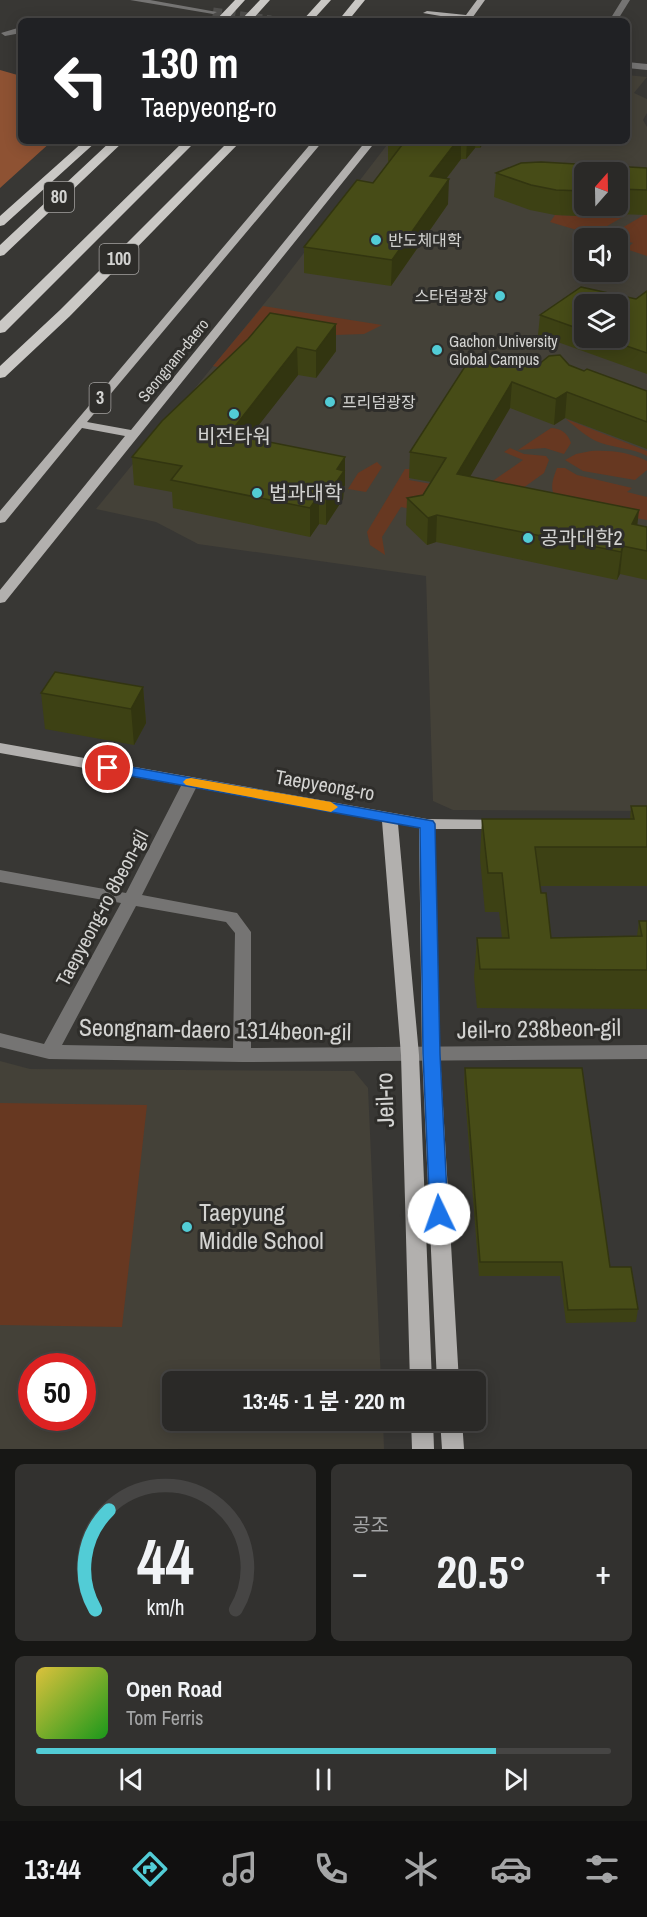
<!DOCTYPE html>
<html lang="ko">
<head>
<meta charset="utf-8">
<style>
	:root { --surface:#2a2927; --page:#32312f; --text:#f1f3f6; --muted:#a5a6a7; --line:#464544; --accent:#52ccd6 }
	body { margin:0; font-family:"Archivo Narrow","Noto Sans KR",sans-serif; background:var(--page); color:var(--text); height:100vh; display:flex; flex-direction:column; font-size:22px; white-space:nowrap }
	* { box-sizing:border-box; margin:0 }
	p { font-size:20px; color:var(--muted) }
	.icon { flex:none; width:33px; height:33px; fill:none; stroke:currentColor; stroke-width:2; stroke-linecap:round; stroke-linejoin:round }
	.map { position:relative; height:1449px; overflow:hidden }
	.sheet { display:flex; flex-direction:column; gap:15px; padding:15px; background:#171715; flex:1 }
	.sheet>* { flex:none }
	.banner { position:absolute; left:18px; top:18px; width:612px; height:126px; border-radius:9px; box-shadow:0 3px 15px #0003,0 0 0 2px var(--line); background:#202124; color:#fff; overflow:hidden }
	.needle { width:39px; rotate:20deg }
	.controls { position:absolute; left:574px; top:162px; display:grid; gap:12px }
	.controls a { display:grid; place-items:center; width:54px; height:54px; border-radius:9px; background:var(--surface); box-shadow:0 3px 15px #0003,0 0 0 2px var(--line); font-size:30px }
	.speed { position:absolute; left:18px; top:1353px; display:flex; gap:12px; font-size:30px; font-weight:700; text-align:center }
	.speed>* { display:grid; place-content:center; width:78px; height:78px; border-radius:50%; background:var(--surface); box-shadow:0 3px 15px #0003,0 0 0 2px var(--line); line-height:1 }
	.speed .limit { border:9px solid #d22; background:#fff; color:#111 }
	.pin { position:absolute; display:grid; place-items:center; width:51px; height:51px; color:#fff; margin:-26px; border:3px solid #fff; border-radius:50%; box-shadow:0 2px 6px #0007 }
	.me { position:absolute; width:66px; margin:-33px; rotate:357deg; stroke-linejoin:round; filter:drop-shadow(0 0 4px #0008) }
	.turn { display:flex; align-items:center; gap:21px; height:126px; padding:0 24px; font-size:27px }
	.turn .icon { width:78px; height:78px; stroke-width:2.5 }
	.turn b { display:block; font-size:42px; line-height:51px }
	.big { font-size:45px; font-weight:700; line-height:1.1 }
	.sheet .tile { flex:1; display:flex; flex-direction:column; justify-content:center; gap:9px; min-width:0; padding:0 21px; border-radius:9px; background:var(--page) }
	.sheet .dial { align-items:center; gap:0 }
	.dial svg { height:156px; overflow:visible; fill:none; stroke:var(--line); stroke-width:7; stroke-linecap:round; text-anchor:middle }
	.dial text { fill:var(--text); stroke:none }
	.song { display:flex; align-items:center; gap:18px }
	.cover { width:72px; height:72px; border-radius:9px; background:linear-gradient(135deg,hsl(50 70% 55%),hsl(120 70% 35%)) }
	.played { height:6px; border-radius:3px; background:linear-gradient(90deg,var(--accent) 80%,var(--line) 80%) }
	.keys { display:flex; justify-content:space-around; direction:ltr }
	.heat { display:flex; justify-content:space-between; align-items:center; font-size:33px; direction:ltr }
	.sheet .tiles { flex:1; display:grid; gap:15px; grid-template-columns:1fr 1fr }
	.tile:last-child { grid-column:span 2 }
	.trip { position:absolute; left:162px; top:1371px; width:324px; height:60px; border-radius:9px; background:var(--surface); box-shadow:0 3px 15px #0003,0 0 0 2px var(--line); font-weight:700; line-height:60px; text-align:center }
	.tabs { display:flex; height:96px; justify-content:space-around; align-items:center; background:#111010; color:var(--muted) }
	.tabs .icon { width:42px; height:42px }
	.tabs .on { color:var(--accent) }
	.tabs b { font-size:27px; color:var(--text) }
	.map>svg:first-child { display:block }
	.built { fill:#444138; fill-rule:evenodd }
	.green { fill:#673821 }
	.forest { fill:#8e5233 }
	.lines { fill:none; stroke-linecap:round; stroke-linejoin:round }
	.minor-tunnel { stroke:#4f4e4c; stroke-width:9; stroke-dasharray:9 4.5; stroke-linecap:butt }
	.minor { fill:#757473; fill-rule:evenodd }
	.major { fill:#b2b0ae; fill-rule:evenodd }
	.highway { fill:#cac8c5; fill-rule:evenodd }
	.wall { fill:#3d4114; fill-rule:evenodd }
	.shaded-wall { fill:#323510 }
	.building { fill:#474c17; stroke:#323510; stroke-width:1.5 }
	.route { fill:#1a73e8; stroke:#114b97; stroke-width:1.5 }
	.slow { fill:#f59e0b }
	.poi-dot { fill:#52ccd6; stroke:#2e2d2a; stroke-width:2 }
	.labels { text-anchor:middle; stroke-width:6; stroke-linejoin:round; paint-order:stroke }
	.far-poi-label { font-size:16px; fill:#d3d3d1; stroke:#2e2d2a; text-anchor:start }
	.far-street-label { font-size:16px; fill:#d3d3d1; stroke:#2e2d2a }
	.shield { fill:#2e2d2a; stroke:#a2a19f; stroke-width:1.5 }
	.shield-label { font-size:18px; font-weight:bold; fill:#d3d3d1 }
	.poi-label { font-size:20px; fill:#d3d3d1; stroke:#2e2d2a; text-anchor:start }
	.street-label { font-size:20px; fill:#d3d3d1; stroke:#2e2d2a }
	.near-street-label { font-size:24px; fill:#d3d3d1; stroke:#2e2d2a }
	.near-poi-label { font-size:24px; fill:#d3d3d1; stroke:#2e2d2a; text-anchor:start }
</style>
</head>
<body>
<div class="map">
<svg width="647" height="1449" viewBox="0 0 647 1449">
	<rect width="100%" height="100%" fill="#383734"/>
	<path class="built" d="M627,75L647,77L634,93L647,99V113L643,120L647,127V811L453,810L433,801L426,576L198,544L156,522L96,509L277,288L390,141H627ZM585,172H618V206H585ZM585,238H618V272H585ZM585,304H618V338H585Z
		M0,1061L30,1069L354,1071L368,1088L381,1381L172,1382V1420L383,1421L384,1449H0ZM32,1366H82V1418H32Z"/>
	<path class="green" d="M617,214H628L595,233L584,229L580,231L550,222L555,215L602,217Z
		M644,215H647V256L626,249L633,243L608,236Z
		M263,306L382,325L364,334L335,335L231,370L213,366Z
		M566,419L647,451V456C632,448 616,448 601,443C587,438 577,428 566,419Z
		M551,428C560,428 568,433 571,443L564,454L545,448L518,450Z
		M510,448L524,454L546,456L549,460L544,473L516,493L484,487L523,460L504,452Z
		M591,451C611,450 629,452 647,461V470L635,480L583,471L565,460L576,454Z
		M377,462L382,467L366,492L348,489L358,473Z
		M557,468H565L577,475L632,488L627,492L647,497V520C627,516 567,510 555,496C549,488 554,476 557,468Z
		M405,469H415L409,480L432,484L416,510L401,507L382,537L385,555L370,545L367,532Z
		M0,1103L147,1105L122,1327L0,1325Z"/>
	<path class="forest" d="M0,70L21,76V141H52L0,188Z"/>
	<g class="lines">
		<path class="minor-tunnel" d="M213,12L271,20"/>
		<path class="minor" d="M130,0H150L217,12L213,14Z
			M622,0H630L617,21H609Z
			M271,18L280,19L281,21H268Z
			M21,27V33L5,36L1,33Z
			M627,62L647,64V70L627,68Z
			M191,777L199,782L142,895L237,913L251,932V1048L647,1045V1059L242,1062L49,1059L0,1047V1033L44,1044L121,903L0,882V870L126,893L183,782ZM136,906L226,922L235,933L233,1048L62,1045Z"/>
		<path class="major" d="M477,0H485L470,21L423,13L427,11L466,15Z
			M313,141H323L87,422L131,430L366,141H376L5,602L0,603V590L125,436L82,428L5,522L0,523V511Z
			M0,743L427,819L506,820L508,824L506,828L500,829H435L440,1054L459,1382H437L422,1054L419,828L398,824L419,1055L432,1382H410L401,1055L382,821L0,753Z
			M411,1420H433L434,1449H412Z
			M440,1420H462L464,1449H442Z"/>
		<path class="highway" d="M235,0H245L226,21H215Z
			M260,0H270L251,21H240Z
			M321,0H331L312,21H302Z
			M355,0H365L348,21H338Z
			M84,141H97L4,225L0,226V216Z
			M111,141H124L4,255L0,256V245Z
			M184,141H196L5,332L0,333V321Z
			M229,141H241L70,316L5,377L0,378V366L60,310Z"/>
	</g>
	<path class="wall" d="M388,141H485L480,148H475L466,159H461L446,179L448,204L391,286L304,273V247L373,183L389,162L388,161Z
		M647,168V215L617,214L602,217L555,215L530,210L494,197L496,173ZM585,172L618,206H585Z
		M581,287L636,299L647,291V374L538,335L540,315ZM585,304H618V338H585Z
		M336,324V351L316,378L298,375L248,438L345,485L344,487L343,499L326,525L319,524L310,537L173,508L172,492L134,485L132,457L248,339Z
		M538,365H569L584,371L647,391V449L565,418L554,425L510,408L470,476L637,525L647,527V580L620,574L617,580L436,542L427,545L406,525L407,498L423,495L431,482L409,478L410,452Z
		M143,687L146,723L134,745L45,729L41,693Z
		M631,806H647V886H540L551,938L637,936L639,921H647V1009L477,1008L474,977L477,938H502L499,912H485L480,858L482,819H630Z
		M465,1068L610,1267L638,1309L636,1322L566,1323L560,1276H479L464,1082Z"/>
	<path class="shaded-wall" d="M457,141H461V159L429,201L430,176Z
		M467,141H476L475,148L466,159Z
		M480,141H485L480,148Z
		M449,179L448,204L391,286L392,260Z
		M618,189H620L617,214L602,217L603,206H618Z
		M336,324V351L316,378V351Z
		M297,347L298,375L230,462L229,434Z
		M512,382L510,408L456,501L457,474Z
		M567,392L565,418L554,425L556,399Z
		M345,457V485L344,487L343,499L326,525V497L337,469Z
		M319,495V524L310,537V508Z
		M639,510L636,537L632,524Z
		M437,515L436,542L427,545L428,518Z
		M623,546L620,574L617,580L621,552Z
		M143,687L146,723L134,745L131,709Z"/>
	<path class="building" d="M405,141H457L430,176L449,179L392,260L304,247L357,180L373,183Z
		M541,162L647,168V190L618,189V172H585V191L556,190L531,185L496,173L521,163Z
		M581,287L636,299L647,291V353L603,338H618V304H585V331L540,315Z
		M270,313L336,324L316,351L297,347L229,434L345,457L337,469L344,471L326,497L319,495L310,508L171,480L182,466L132,457L162,421L248,339Z
		M473,354L538,365L549,356L560,355L569,365L584,371L587,369L647,391V422L567,392L556,399L512,382L457,474L639,510L632,524L647,527V551L623,546L621,552L437,515L428,518L407,498L423,495L446,458L410,452Z
		M55,672L143,687L131,709L41,693Z
		M631,806H647V847H535L541,893H546L551,938L642,936L639,921H647V970L480,969L477,938H509L502,873H488L482,819H634Z
		M465,1068H582L610,1267H631L638,1309L568,1310L562,1262H480Z"/>
	<path class="route" d="M108,763L433,821L435,824L440,1054L448,1214L446,1219L439,1221L433,1219L430,1214L423,1054L420,828L103,771L101,768Z"/>
	<path class="slow" d="M191,778L331,802L338,807L331,812L186,785L183,782L186,779Z"/>
	<g class="poi-dot">
		<circle cx="376" cy="240" r="6"/>
		<circle cx="500" cy="296" r="6"/>
		<circle cx="437" cy="350" r="6"/>
		<circle cx="330" cy="402" r="6"/>
		<circle cx="234" cy="414" r="6"/>
		<circle cx="257" cy="493" r="6"/>
		<circle cx="528" cy="538" r="6"/>
		<circle cx="187" cy="1227" r="6"/>
	</g>
	<g class="labels">
		<g class="far-poi-label">
			<text x="388" y="246">반도체대학</text>
			<text x="488" y="302" text-anchor="end">스타덤광장</text>
			<text x="449" y="347">Gachon University<tspan x="449" dy="18">Global Campus</tspan></text>
			<text x="342" y="408">프리덤광장</text>
		</g>
		<g class="far-street-label">
			<text transform="translate(173 360) rotate(-51)" y="6">Seongnam-daero</text>
		</g>
		<g class="shield">
			<rect x="44" y="182" width="30" height="30" rx="4.5"/>
			<rect x="99.5" y="244" width="39" height="30" rx="4.5"/>
			<rect x="89.5" y="383" width="21" height="30" rx="4.5"/>
		</g>
		<g class="shield-label">
			<text x="59" y="203">80</text>
			<text x="119" y="265">100</text>
			<text x="100" y="404">3</text>
		</g>
		<g class="poi-label">
			<text x="234" y="443" text-anchor="middle">비전타워</text>
			<text x="269" y="500">법과대학</text>
			<text x="540" y="545">공과대학2</text>
		</g>
		<g class="street-label">
			<text transform="translate(325 785) rotate(10)" y="7">Taepyeong-ro</text>
			<text transform="translate(102 908) rotate(-62)" y="7">Taepyeong-ro 8beon-gil</text>
		</g>
		<g class="near-street-label">
			<text transform="translate(539 1029) rotate(-1)" y="8">Jeil-ro 238beon-gil</text>
			<text transform="translate(215 1030) rotate(1)" y="8">Seongnam-daero 1314beon-gil</text>
			<text transform="translate(385 1100) rotate(-92)" y="8">Jeil-ro</text>
		</g>
		<g class="near-poi-label">
			<text x="199" y="1221">Taepyung<tspan x="199" dy="28">Middle School</tspan></text>
		</g>
	</g>
</svg>
<div class="controls">
<a><svg class="needle" viewBox="-14 -14 28 28"><path d="M0-13l5 13h-10z" fill="#e53935"/><path d="M0 13l5-13h-10z" fill="#a5a6a7"/></svg></a>
<a><svg class="icon" aria-label="sound" viewBox="0 0 24 24"><path d="M4 9h4l5-4v14l-5-4H4zM17 9q2 3 0 6"/></svg></a>
<a><svg class="icon" aria-label="layers" viewBox="0 0 24 24"><path d="M12 4l9 5-9 5-9-5zM3 14l9 5 9-5"/></svg></a>
</div>
<div class="speed"><div class="limit">50</div></div>
<div class="pin" style="left:108px;top:768px;background:#d93025"><svg class="icon" aria-label="arrive" viewBox="0 0 24 24"><path d="M6 21V4h12l-3 4 3 4H6"/></svg></div>
<svg class="me" style="left:439px;top:1214px" viewBox="-20 -20 40 40"><circle r="19" fill="#fff"/><path d="M0-13L10 11 0 6-10 11z" fill="#1a73e8"/></svg>
<div class="trip">13:45 · 1 분 · 220 m</div>
<div class="banner">
<div class="turn"><svg class="icon" aria-label="left" viewBox="0 0 24 24"><path d="M17 20v-9H6M10 6l-5 5 5 5"/></svg><div><b>130 m</b>Taepyeong-ro</div></div>
</div>
</div>
<section class="sheet">
<div class="tiles">
<div class="tile dial"><svg viewBox="0 0 100 80">
<path d="M14 69A42 42 0 1 1 86 69"/>
<path d="M14 69A42 42 0 0 1 21 18" stroke="#52ccd6"/>
<text x="50" y="56" font-size="32" font-weight="700">44</text>
<text x="50" y="72" font-size="11">km/h</text>
</svg></div>
<div class="tile"><p>공조</p>
<div class="heat"><a>−</a><b class="big">20.5°</b><a>+</a></div>
</div>
<div class="tile">
<div class="song"><i class="cover"></i><div><b>Open Road</b><p>Tom Ferris</p></div></div>
<div class="played"></div>
<div class="keys"><svg class="icon" aria-label="previous" viewBox="0 0 24 24"><path d="M18 5L8 12l10 7zM5 5v14"/></svg><svg class="icon" aria-label="pause" viewBox="0 0 24 24"><path d="M8 5v14M16 5v14"/></svg><svg class="icon" aria-label="next" viewBox="0 0 24 24"><path d="M6 5l10 7-10 7zM19 5v14"/></svg></div>
</div>
</div>
</section>
<nav class="tabs">
<b>13:44</b>
<svg class="icon on" aria-label="directions" viewBox="0 0 24 24"><path d="M12 3l9 9-9 9-9-9zM9 14v-3h6M13 9l2 2-2 2"/></svg>
<svg class="icon" aria-label="music" viewBox="0 0 24 24"><path d="M9 18V5l10-2v13"/><circle cx="6" cy="18" r="3"/><circle cx="16" cy="16" r="3"/></svg>
<svg class="icon" aria-label="phone" viewBox="0 0 24 24"><path d="M5 4h4l2 5-3 2q2 4 5 5l2-3 5 2v4C11 20 4 13 5 4z"/></svg>
<svg class="icon" aria-label="climate" viewBox="0 0 24 24"><path d="M12 3v18M4 7l16 10M4 17L20 7"/></svg>
<svg class="icon" aria-label="car" viewBox="0 0 24 24"><path d="M5 17H2v-5l4-1 3-4h7l3 4 3 1v5h-3M9 17h6M6 11h13"/><circle cx="7" cy="17" r="2"/><circle cx="17" cy="17" r="2"/></svg>
<svg class="icon" aria-label="filters" viewBox="0 0 24 24"><path d="M4 7h16M4 17h16"/><circle cx="9" cy="7" r="2"/><circle cx="15" cy="17" r="2"/></svg>
</nav>
</body>
</html>
